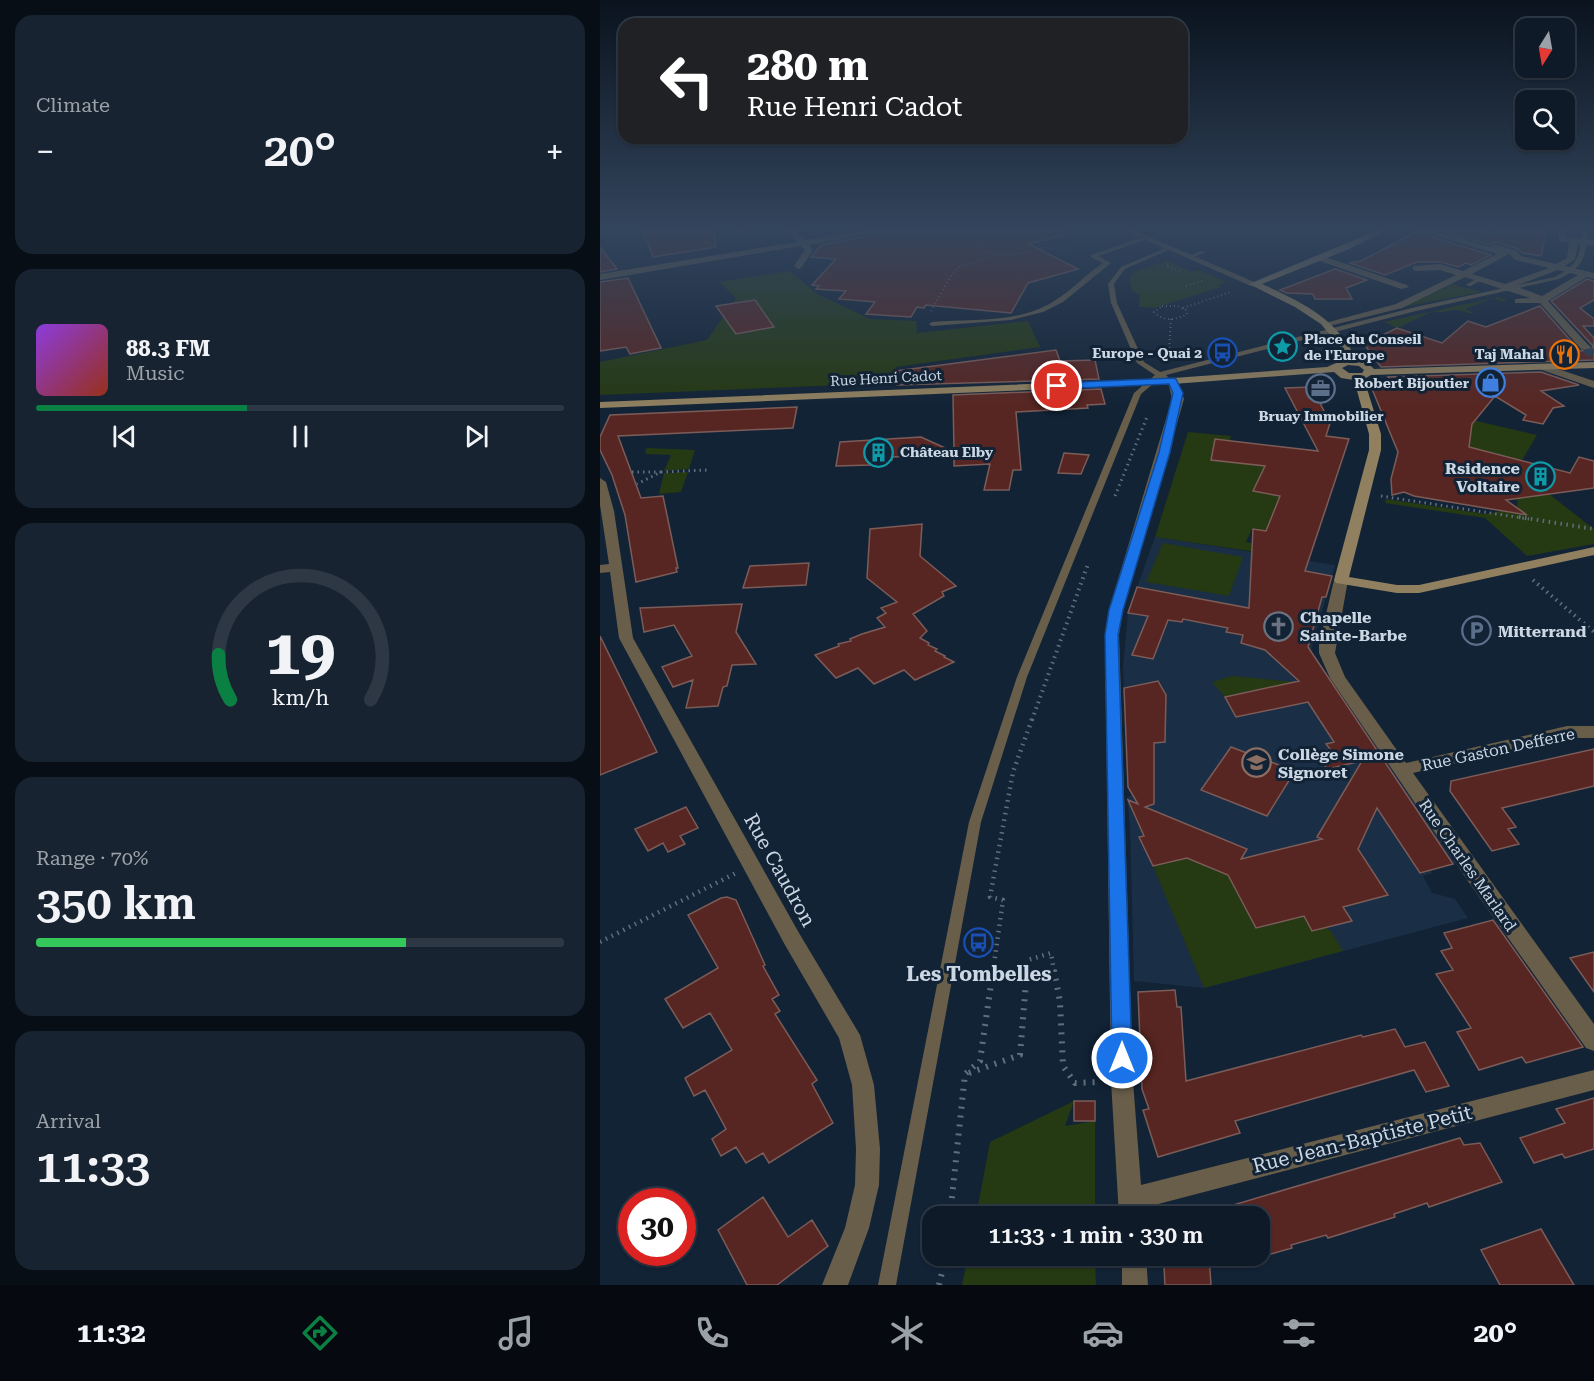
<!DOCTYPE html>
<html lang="en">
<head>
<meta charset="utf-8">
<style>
	:root { --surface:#0e1a28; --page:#172330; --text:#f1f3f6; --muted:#9ba1a8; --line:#2e3845; --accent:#0b8043 }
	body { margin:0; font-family:"Roboto Serif",serif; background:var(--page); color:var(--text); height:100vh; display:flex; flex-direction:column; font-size:22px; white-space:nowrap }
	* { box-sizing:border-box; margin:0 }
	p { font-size:20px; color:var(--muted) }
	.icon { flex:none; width:33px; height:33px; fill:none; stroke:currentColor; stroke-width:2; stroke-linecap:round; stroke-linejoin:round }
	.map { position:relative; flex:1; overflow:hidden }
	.details { display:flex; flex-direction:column; gap:15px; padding:15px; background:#080e16; width:600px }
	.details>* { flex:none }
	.hud { position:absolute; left:18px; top:18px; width:570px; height:126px; border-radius:18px; box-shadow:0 2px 4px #0004,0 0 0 2px var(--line); background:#202124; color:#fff; overflow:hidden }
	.needle { width:39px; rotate:191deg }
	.buttons { position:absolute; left:915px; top:18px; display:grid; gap:12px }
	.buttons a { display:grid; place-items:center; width:60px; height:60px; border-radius:12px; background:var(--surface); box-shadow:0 2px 4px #0004,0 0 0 2px var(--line); font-size:30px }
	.speed { position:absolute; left:18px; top:1188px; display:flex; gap:12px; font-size:30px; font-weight:700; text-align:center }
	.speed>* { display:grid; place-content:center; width:78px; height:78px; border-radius:50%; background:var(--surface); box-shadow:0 2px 4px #0004,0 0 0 2px var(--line); line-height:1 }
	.speed .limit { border:9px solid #d22; background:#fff; color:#111 }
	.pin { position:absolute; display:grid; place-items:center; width:51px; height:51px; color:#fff; margin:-26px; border:3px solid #fff; border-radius:50%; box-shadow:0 2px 6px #0007 }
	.me { position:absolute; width:66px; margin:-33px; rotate:0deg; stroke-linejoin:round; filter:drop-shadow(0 0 4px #0008) }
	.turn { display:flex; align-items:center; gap:21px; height:126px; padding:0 30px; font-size:27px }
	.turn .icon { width:78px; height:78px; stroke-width:2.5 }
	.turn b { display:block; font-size:42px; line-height:51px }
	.big { font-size:45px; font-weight:600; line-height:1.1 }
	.details .card { flex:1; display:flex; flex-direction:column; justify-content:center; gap:9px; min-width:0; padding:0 21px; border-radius:18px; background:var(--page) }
	.details .dial { align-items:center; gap:0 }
	.dial svg { height:156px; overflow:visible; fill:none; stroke:var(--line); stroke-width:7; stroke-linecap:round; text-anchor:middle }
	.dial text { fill:var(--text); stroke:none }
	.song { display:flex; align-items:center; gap:18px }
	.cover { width:72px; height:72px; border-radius:9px; background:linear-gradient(135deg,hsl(270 70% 55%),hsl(10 70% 35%)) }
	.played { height:6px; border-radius:3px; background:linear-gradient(90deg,var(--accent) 40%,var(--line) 40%) }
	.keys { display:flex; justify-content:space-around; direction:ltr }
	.heat { display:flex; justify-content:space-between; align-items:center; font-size:33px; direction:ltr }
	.charge { height:9px; border-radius:4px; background:linear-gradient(90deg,#34c759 70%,var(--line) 0) }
	.trip { position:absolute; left:322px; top:1206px; width:348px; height:60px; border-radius:18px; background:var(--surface); box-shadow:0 2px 4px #0004,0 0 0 2px var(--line); font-weight:600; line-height:60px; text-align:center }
	.dock { display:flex; height:96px; justify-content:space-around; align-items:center; background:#060a10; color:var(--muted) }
	.dock .icon { width:42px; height:42px }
	.dock .active { color:var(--accent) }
	.dock b { font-size:27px; color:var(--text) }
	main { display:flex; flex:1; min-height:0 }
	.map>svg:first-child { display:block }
	.built { fill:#1a2e46 }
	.green { fill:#253912 }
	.building { fill:#582622; stroke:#7b5c58; stroke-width:1.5 }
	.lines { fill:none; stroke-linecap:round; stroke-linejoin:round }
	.street-tunnel { stroke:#2e3e50; stroke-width:9; stroke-dasharray:9 4.5; stroke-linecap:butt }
	.path-far4 { stroke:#606f7f; stroke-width:2; stroke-dasharray:1 3; stroke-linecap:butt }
	.path-far3 { stroke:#606f7f; stroke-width:3; stroke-dasharray:1.5 4; stroke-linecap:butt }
	.path-far2 { stroke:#606f7f; stroke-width:4; stroke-dasharray:1.5 4.5; stroke-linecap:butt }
	.path-far1 { stroke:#606f7f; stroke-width:4.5; stroke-dasharray:1.5 5; stroke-linecap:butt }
	.path { stroke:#606f7f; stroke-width:6; stroke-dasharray:2 7; stroke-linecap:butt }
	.lane { fill:#685e4a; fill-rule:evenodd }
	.street { fill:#685e4a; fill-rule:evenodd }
	.secondary { fill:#90805f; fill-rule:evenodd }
	.route { fill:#1a73e8; stroke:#114b97; stroke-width:1.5 }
	.labels { text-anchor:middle; stroke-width:6; stroke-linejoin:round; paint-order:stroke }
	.far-poi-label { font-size:14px; font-weight:bold; fill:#ccd7e4; stroke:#122336; text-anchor:end }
	.far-street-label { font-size:14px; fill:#ccd7e4; stroke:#122336 }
	.poi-label { font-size:16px; font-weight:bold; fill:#ccd7e4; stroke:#122336; text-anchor:start }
	.street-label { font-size:16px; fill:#ccd7e4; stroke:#122336 }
	.near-street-label { font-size:20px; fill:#ccd7e4; stroke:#122336 }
	.near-poi-label { font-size:20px; font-weight:bold; fill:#ccd7e4; stroke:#122336 }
</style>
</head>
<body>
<main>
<section class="details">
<div class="card"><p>Climate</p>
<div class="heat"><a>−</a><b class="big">20°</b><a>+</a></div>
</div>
<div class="card">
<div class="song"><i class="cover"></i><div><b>88.3 FM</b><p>Music</p></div></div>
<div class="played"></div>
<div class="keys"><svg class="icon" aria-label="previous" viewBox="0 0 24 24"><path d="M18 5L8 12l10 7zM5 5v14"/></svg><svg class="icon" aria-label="pause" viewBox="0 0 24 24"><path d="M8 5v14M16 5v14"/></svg><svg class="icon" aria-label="next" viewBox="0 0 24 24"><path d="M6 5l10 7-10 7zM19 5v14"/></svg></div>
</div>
<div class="card dial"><svg viewBox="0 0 100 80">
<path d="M14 69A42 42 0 1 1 86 69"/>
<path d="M14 69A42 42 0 0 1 8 46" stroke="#0b8043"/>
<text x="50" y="56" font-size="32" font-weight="700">19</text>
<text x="50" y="72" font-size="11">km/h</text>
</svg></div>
<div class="card"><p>Range · 70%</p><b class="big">350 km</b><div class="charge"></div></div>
<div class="card"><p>Arrival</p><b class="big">11:33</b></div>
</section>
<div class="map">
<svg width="994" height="1285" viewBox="0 0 994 1285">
	<rect width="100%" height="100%" fill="#122336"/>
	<path class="built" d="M555,537L735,565L710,654L718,662L856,863L831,870L832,873L823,876L832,893L855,899L868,918L604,988L534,981L530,825L527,797L533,795L528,787L523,667L528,613Z"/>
	<path class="green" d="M568,261L592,272L598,270L627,282L618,285L621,287L554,308L539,307L540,295L532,291L529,277L536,271Z
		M190,271L217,294L270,319L316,321L317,333L428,321L440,347L296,367L292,383L0,395V362L107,340L136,298L119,282Z
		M852,284L881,292L802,307Z
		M898,297L907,300L903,302L893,298L865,309L874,313C866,314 860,309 853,310C844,311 842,314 833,311L797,328L784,322Z
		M855,416L937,435L918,467L829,438Z
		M588,432L631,436L630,441L615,440L611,460L666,466L699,475L663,469L653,491L689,497L686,505L677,504L666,531L652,529L646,542L710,554L708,560L555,537Z
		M47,448L95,450L89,469L64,471L71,455L46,454L45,451Z
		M88,472L81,492L59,494L64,473Z
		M918,486L949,494L994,529V544L927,556L885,518L785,503L786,499L886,514L917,508Z
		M563,543L643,557L629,596L546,582Z
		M632,676L694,682L625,697L612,682Z
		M587,858L628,875L657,928L688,920L697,904L712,931L726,928L731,931L743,951L604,988L553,866Z
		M474,1101L465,1126L495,1121V1216H376L390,1142Z
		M368,1256H495L496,1285H362Z"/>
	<path class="building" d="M42,229H113L116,247L53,257Z
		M294,229H463L464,235L429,244L478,269L428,283L411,313L326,305L324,308L317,307L311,317L266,314L275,302L239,299L246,291L216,289L219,286L212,285L236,259L211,257L221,245L292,231Z
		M833,229H874L897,235L899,229H947L941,256L922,253L918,249L896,242L891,245Z
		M816,232L891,255L871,265L866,263L858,267L841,262H817L785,275L750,263L761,261Z
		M0,247L17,269L0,272Z
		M735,269L767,280L746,288L752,299H715L713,294L687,293L680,290Z
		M28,278L61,348L30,354L26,347L0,351V282Z
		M987,279L994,281V300L980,308L994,319V326H983L994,338V360L781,367L764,344L797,328L842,343L868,321L886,327L940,306L980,351L991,350L993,346L951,301Z
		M155,300L174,327L136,334L116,306Z
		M456,350L460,361L495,360L499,379L297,385L296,371Z
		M941,372L979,385L941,391L964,406L953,408L943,424L923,420L926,415L895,396L872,424L869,447L970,473L979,457L994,461V488L906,500L927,515L814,496L804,492L792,495L791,479L798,452L770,384H776V381H791L788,377Z
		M712,387L730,423L726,436L749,439L705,571L732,576L726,597H722L708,647L853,864L820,873L777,808L758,849L788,895L743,907L752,921L712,931L704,916L656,928L628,875L587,858L553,866L539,837L544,836L528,800L538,804L528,787L524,688L558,681L566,695L565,742L554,743V804L545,807L647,849L641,859L722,839L717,837L762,761L727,769L716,752L730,749L726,744L734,742L708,702L636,717L625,697L699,681L665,650L641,643L643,635L626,632L628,628L583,619L582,622L568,620L553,659L532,655L548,616L528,613L537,587L649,608L653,529L666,531L680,496L653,491L665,466L611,460L615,439L718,451L685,388Z
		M501,389L505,404L487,405L488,408L416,412L421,470H413L409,490H384L390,464L354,466V454L292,457V460L271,462V465L236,466L240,442L321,437L354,452L353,395Z
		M197,407L193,428L18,436L41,498L63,496L78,568H76L77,572L36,582L25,515L12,475L0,450V437L10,415Z
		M464,453L489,455L481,474L458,473Z
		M322,524L320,556L356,586L342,592L344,596L313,614L327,631L320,638L329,643L328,645L337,649L335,651L345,656L344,657L354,662L315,680L304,670L274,684L258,668L236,678L215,655L239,646L238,644L251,641L250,639L262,634L285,627L277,618L286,613L281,608L297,602L267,578L270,529Z
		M209,563L206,585L143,588L150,566Z
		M142,604L136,632L156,664L132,665L127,686L123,687L118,706L86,708L93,680L73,687L62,667L92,656L74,625L44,632L40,608Z
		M0,636L57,752L0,775Z
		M631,747L695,771L667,816L601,790Z
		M994,749V786L902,808L916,827L908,829L919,844L892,851L850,791L851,781Z
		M86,807L98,828L80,836L85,844L68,852L63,843L48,851L35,829Z
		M127,897L136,900L165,965L163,966L179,995L172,999L180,1011L175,1014L217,1080L212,1084L233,1123L169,1163L163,1153L146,1163L136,1147L121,1156L112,1139L126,1129L105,1090L94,1096L85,1078L132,1050L110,1013L83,1028L65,999L118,968L88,915L121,898Z
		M893,920L983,1047L926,1063L922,1057L879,1070L857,1032L871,1028L836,974L853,970L841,951L852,948L844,933Z
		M994,952V992L970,958Z
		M575,990L577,1007H581L586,1081L761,1035L763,1037L795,1029L805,1047L825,1042L849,1086L826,1092L814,1070L635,1121L640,1133L558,1157L543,1110L549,1109L542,1089L538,992Z
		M994,1098V1149L965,1158L962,1154L934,1163L920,1138L965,1123L956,1109Z
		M474,1101H495V1121H474Z
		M860,1138L864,1145L880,1143L902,1182L829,1207L827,1203L794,1214L795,1217L728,1238L726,1235L691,1245L692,1248L660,1257V1216H613V1211Z
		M163,1197L188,1237L212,1220L228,1246L177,1285H147L118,1230Z
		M941,1229L974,1285H900L881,1250Z
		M571,1256H609L611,1285H565L564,1267Z"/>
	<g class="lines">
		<path class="street-tunnel" d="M986,348L994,356"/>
		<path class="path-far4" d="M373,243L394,255L417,254L441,248H472
			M568,265L566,266L580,272L578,273
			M586,286L605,280
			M562,306H578L586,310L587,314C576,320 564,322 554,312Z
			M583,308L631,292
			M331,311L351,276L359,267L393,256
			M571,319L569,351L577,356"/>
		<path class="path-far3" d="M32,472H61L37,484
			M61,472L108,470
			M515,496L547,417
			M781,496L929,519"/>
		<path class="path-far2" d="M919,517L994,529
			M933,580L994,632
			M432,720L488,564"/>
		<path class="path-far1" d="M0,942L136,873
			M393,971L403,900L390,897L413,772L432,719
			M427,971L428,960L451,953L454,971"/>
		<path class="path" d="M454,970L460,1002L463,1066L475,1083L499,1082
			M369,1073L420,1055L427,970
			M350,1216L365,1074L380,1061L393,970
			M339,1285L346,1256"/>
		<path class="lane" d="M981,229H987C987,256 984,267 959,279L816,311L566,375L568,377L567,379L560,378L541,394L427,677L381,822L296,1285H278L369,822L417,677L534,393L555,375L537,363L511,303L508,284L521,267L568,247L573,248L525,269L514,284L517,303L544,362L560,372L816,307L955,277C979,264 981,255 981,229Z
			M546,236L549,238L548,239L498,256L511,263L463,302L443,312L411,320L332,326L329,324L332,322C371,319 417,323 451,303C470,292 485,275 503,263L491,257V255Z
			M601,251L606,252L591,258L586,257Z
			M878,278L883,279L871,286H867V284Z"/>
		<path class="street" d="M133,229H149L136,232Z
			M186,229H194L205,240L275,229H292L209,245L213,250L201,268L198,269L194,266L205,250L201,246L0,280V274L197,242Z
			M521,229H531L659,284L651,286Z
			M814,229H826L891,247L895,244L917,251L921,256L956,264L967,258L969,242L959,241V229H967L966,237L994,240V246L978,244L975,259L965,266L994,273V279L987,277L948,301L991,348L982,350L940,303H915V299L930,298L865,277L802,308L725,327V323L796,304L856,275L840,270L816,271L813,270V266L840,264L863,271L897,254ZM909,254L915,260L949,268L905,284L872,274ZM958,270L978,275L942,296L915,286Z
			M720,255L807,285L809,287L801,289L717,260L716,258Z
			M943,364L994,381V388L939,369L938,367Z
			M573,378L578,381L584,399L523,610L519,635L533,1081L541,1185L994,1070V1090L543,1208V1216H519L511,1081L505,635L509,610L572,399L568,381Z
			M0,478L6,482L14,511L33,638L199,933L260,1035L274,1085L280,1149L279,1185L269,1228L248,1285H222L245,1228L255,1185L256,1149L252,1085L239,1038L185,945L19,638L10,572L0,573V565L9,564L0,505Z
			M741,576L748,580L735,653L745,677L806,763L967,726H994V738H967L813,773L994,1024V1051L986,1048L870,884L730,678L719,653V644L734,580Z
			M522,1256H546L548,1285H522Z"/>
		<path class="secondary" d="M780,229H790L749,249L662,284C701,302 737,318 756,359L766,361L774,369L994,362V368L771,375L764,379L781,434V450L749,577L797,585H819L994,547V555L819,593H797L736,583L734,580L769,450V434L754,380L741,378L734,372L573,384L0,408V402L573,378L727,367L745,359L739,346L721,324L695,307L649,284ZM748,365L759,366L764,370L762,373H749L742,368Z"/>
	</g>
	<linearGradient id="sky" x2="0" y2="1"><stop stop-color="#0a131e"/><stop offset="0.56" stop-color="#33455d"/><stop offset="1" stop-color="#33455d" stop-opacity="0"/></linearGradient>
	<rect width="994" height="409" fill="url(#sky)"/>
	<path class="route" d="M573,378L576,379L583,393L570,452L523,610L518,635L532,1058L529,1064L522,1066L515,1064L512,1058L505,635L509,610L559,452L573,393L569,384L457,389L452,386L457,383Z"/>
	<defs>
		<symbol id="sight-ring" viewBox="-11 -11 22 22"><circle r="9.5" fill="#122336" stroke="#0f9aa8" stroke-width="1.5"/><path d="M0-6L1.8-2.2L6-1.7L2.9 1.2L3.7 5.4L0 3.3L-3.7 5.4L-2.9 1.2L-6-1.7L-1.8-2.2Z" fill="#0f9aa8"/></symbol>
		<symbol id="bus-ring" viewBox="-11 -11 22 22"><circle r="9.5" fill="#122336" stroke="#1a4fb4" stroke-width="1.5"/><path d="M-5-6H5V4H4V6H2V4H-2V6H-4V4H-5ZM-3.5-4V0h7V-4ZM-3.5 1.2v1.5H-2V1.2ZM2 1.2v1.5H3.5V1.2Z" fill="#1a4fb4"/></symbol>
		<symbol id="restaurant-ring" viewBox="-11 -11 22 22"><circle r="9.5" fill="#122336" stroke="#e8710a" stroke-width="1.5"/><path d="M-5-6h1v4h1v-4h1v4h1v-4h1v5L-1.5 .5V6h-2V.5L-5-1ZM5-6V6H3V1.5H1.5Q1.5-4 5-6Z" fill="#e8710a"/></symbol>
		<symbol id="shop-ring" viewBox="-11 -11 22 22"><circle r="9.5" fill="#122336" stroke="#3f7fe0" stroke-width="1.5"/><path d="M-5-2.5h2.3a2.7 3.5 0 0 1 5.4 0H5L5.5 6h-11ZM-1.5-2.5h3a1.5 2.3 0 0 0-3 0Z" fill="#3f7fe0"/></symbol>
		<symbol id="office-ring" viewBox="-11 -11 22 22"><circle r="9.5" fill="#122336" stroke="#5c6f8a" stroke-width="1.5"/><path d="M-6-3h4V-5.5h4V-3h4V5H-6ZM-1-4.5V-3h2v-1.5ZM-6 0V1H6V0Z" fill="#5c6f8a"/></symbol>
		<symbol id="building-ring" viewBox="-11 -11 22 22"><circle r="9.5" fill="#122336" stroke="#0f9aa8" stroke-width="1.5"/><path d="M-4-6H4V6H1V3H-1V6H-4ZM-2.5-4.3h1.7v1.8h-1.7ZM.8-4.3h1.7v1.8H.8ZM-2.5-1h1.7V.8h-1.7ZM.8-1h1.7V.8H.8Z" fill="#0f9aa8"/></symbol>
		<symbol id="church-ring" viewBox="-11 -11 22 22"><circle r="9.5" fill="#122336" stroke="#6b7280" stroke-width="1.5"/><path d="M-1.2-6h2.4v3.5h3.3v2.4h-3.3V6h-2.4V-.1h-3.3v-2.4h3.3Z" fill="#6b7280"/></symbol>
		<symbol id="parking-ring" viewBox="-11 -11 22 22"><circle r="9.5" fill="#122336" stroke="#5c6f8a" stroke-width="1.5"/><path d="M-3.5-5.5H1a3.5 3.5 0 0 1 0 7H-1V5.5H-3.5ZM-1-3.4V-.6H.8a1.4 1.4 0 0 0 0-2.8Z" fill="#5c6f8a"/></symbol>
		<symbol id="school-ring" viewBox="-11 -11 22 22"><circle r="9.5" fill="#122336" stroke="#8d6e63" stroke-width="1.5"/><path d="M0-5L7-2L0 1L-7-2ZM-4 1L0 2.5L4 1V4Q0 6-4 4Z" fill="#8d6e63"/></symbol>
	</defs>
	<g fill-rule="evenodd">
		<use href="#sight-ring" x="666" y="330" width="33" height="33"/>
		<use href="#bus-ring" x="606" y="336" width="33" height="33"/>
		<use href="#restaurant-ring" x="948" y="338" width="33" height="33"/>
		<use href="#shop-ring" x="874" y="366" width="33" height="33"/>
		<use href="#office-ring" x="704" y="372" width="33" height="33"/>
		<use href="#building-ring" x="262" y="436" width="33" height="33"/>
		<use href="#building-ring" x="924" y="460" width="33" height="33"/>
		<use href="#church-ring" x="662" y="610" width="33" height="33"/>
		<use href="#parking-ring" x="860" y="614" width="33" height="33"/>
		<use href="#school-ring" x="640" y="746" width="33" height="33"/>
		<use href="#bus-ring" x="362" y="926" width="33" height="33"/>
	</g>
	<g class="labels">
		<g class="far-poi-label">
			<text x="704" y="344" text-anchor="start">Place du Conseil<tspan x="704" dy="16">de l'Europe</tspan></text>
			<text x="602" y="358">Europe - Quai 2</text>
			<text x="944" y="359">Taj Mahal</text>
			<text x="869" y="388">Robert Bijoutier</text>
			<text x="721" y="421" text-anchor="middle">Bruay Immobilier</text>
			<text x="300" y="457" text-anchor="start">Château Elby</text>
		</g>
		<g class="far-street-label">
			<text transform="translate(286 378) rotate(-3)" y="5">Rue Henri Cadot</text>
		</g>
		<g class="poi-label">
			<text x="920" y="474" text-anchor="end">Rsidence<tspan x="920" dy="18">Voltaire</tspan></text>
			<text x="700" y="623">Chapelle<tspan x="700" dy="18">Sainte-Barbe</tspan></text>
			<text x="898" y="637">Mitterrand</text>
			<text x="678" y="760">Collège Simone<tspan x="678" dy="18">Signoret</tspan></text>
		</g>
		<g class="street-label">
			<text transform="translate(898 749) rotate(-12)" y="6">Rue Gaston Defferre</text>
			<text transform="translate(868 865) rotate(55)" y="6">Rue Charles Marlard</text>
		</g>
		<g class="near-street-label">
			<text transform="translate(180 870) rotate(61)" y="7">Rue Caudron</text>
			<text transform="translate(762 1139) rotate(-14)" y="7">Rue Jean-Baptiste Petit</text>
		</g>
		<g class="near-poi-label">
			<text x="379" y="981">Les Tombelles</text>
		</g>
	</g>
</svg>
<div class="buttons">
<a><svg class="needle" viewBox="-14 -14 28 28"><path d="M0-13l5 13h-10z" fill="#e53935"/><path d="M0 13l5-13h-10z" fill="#9ba1a8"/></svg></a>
<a><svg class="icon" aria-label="search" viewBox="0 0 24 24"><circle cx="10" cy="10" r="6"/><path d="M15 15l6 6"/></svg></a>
</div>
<div class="speed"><div class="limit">30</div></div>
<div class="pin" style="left:457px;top:386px;background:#d93025"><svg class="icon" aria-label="arrive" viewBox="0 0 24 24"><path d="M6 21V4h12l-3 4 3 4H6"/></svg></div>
<svg class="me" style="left:522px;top:1058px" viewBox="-20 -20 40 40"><circle r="17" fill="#1a73e8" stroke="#fff" stroke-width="3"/><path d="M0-11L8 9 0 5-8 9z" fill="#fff"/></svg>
<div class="trip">11:33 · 1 min · 330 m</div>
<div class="hud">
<div class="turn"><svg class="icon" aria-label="left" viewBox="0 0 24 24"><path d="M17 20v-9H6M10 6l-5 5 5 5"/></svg><div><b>280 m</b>Rue Henri Cadot</div></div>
</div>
</div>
</main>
<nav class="dock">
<b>11:32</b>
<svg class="icon active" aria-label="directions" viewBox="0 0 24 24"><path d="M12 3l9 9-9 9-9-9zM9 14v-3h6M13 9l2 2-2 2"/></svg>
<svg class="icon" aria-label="music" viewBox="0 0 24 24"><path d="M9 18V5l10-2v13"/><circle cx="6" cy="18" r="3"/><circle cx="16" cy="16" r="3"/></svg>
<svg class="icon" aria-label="phone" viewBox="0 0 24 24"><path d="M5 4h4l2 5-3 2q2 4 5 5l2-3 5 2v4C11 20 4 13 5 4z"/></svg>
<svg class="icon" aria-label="climate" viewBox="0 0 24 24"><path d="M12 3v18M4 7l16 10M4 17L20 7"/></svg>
<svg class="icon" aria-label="car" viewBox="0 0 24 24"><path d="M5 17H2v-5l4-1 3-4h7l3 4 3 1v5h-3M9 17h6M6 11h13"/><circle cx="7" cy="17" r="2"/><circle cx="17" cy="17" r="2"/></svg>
<svg class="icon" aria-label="filters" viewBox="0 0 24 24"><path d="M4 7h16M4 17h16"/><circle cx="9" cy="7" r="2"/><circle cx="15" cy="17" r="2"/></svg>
<b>20°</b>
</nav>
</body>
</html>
